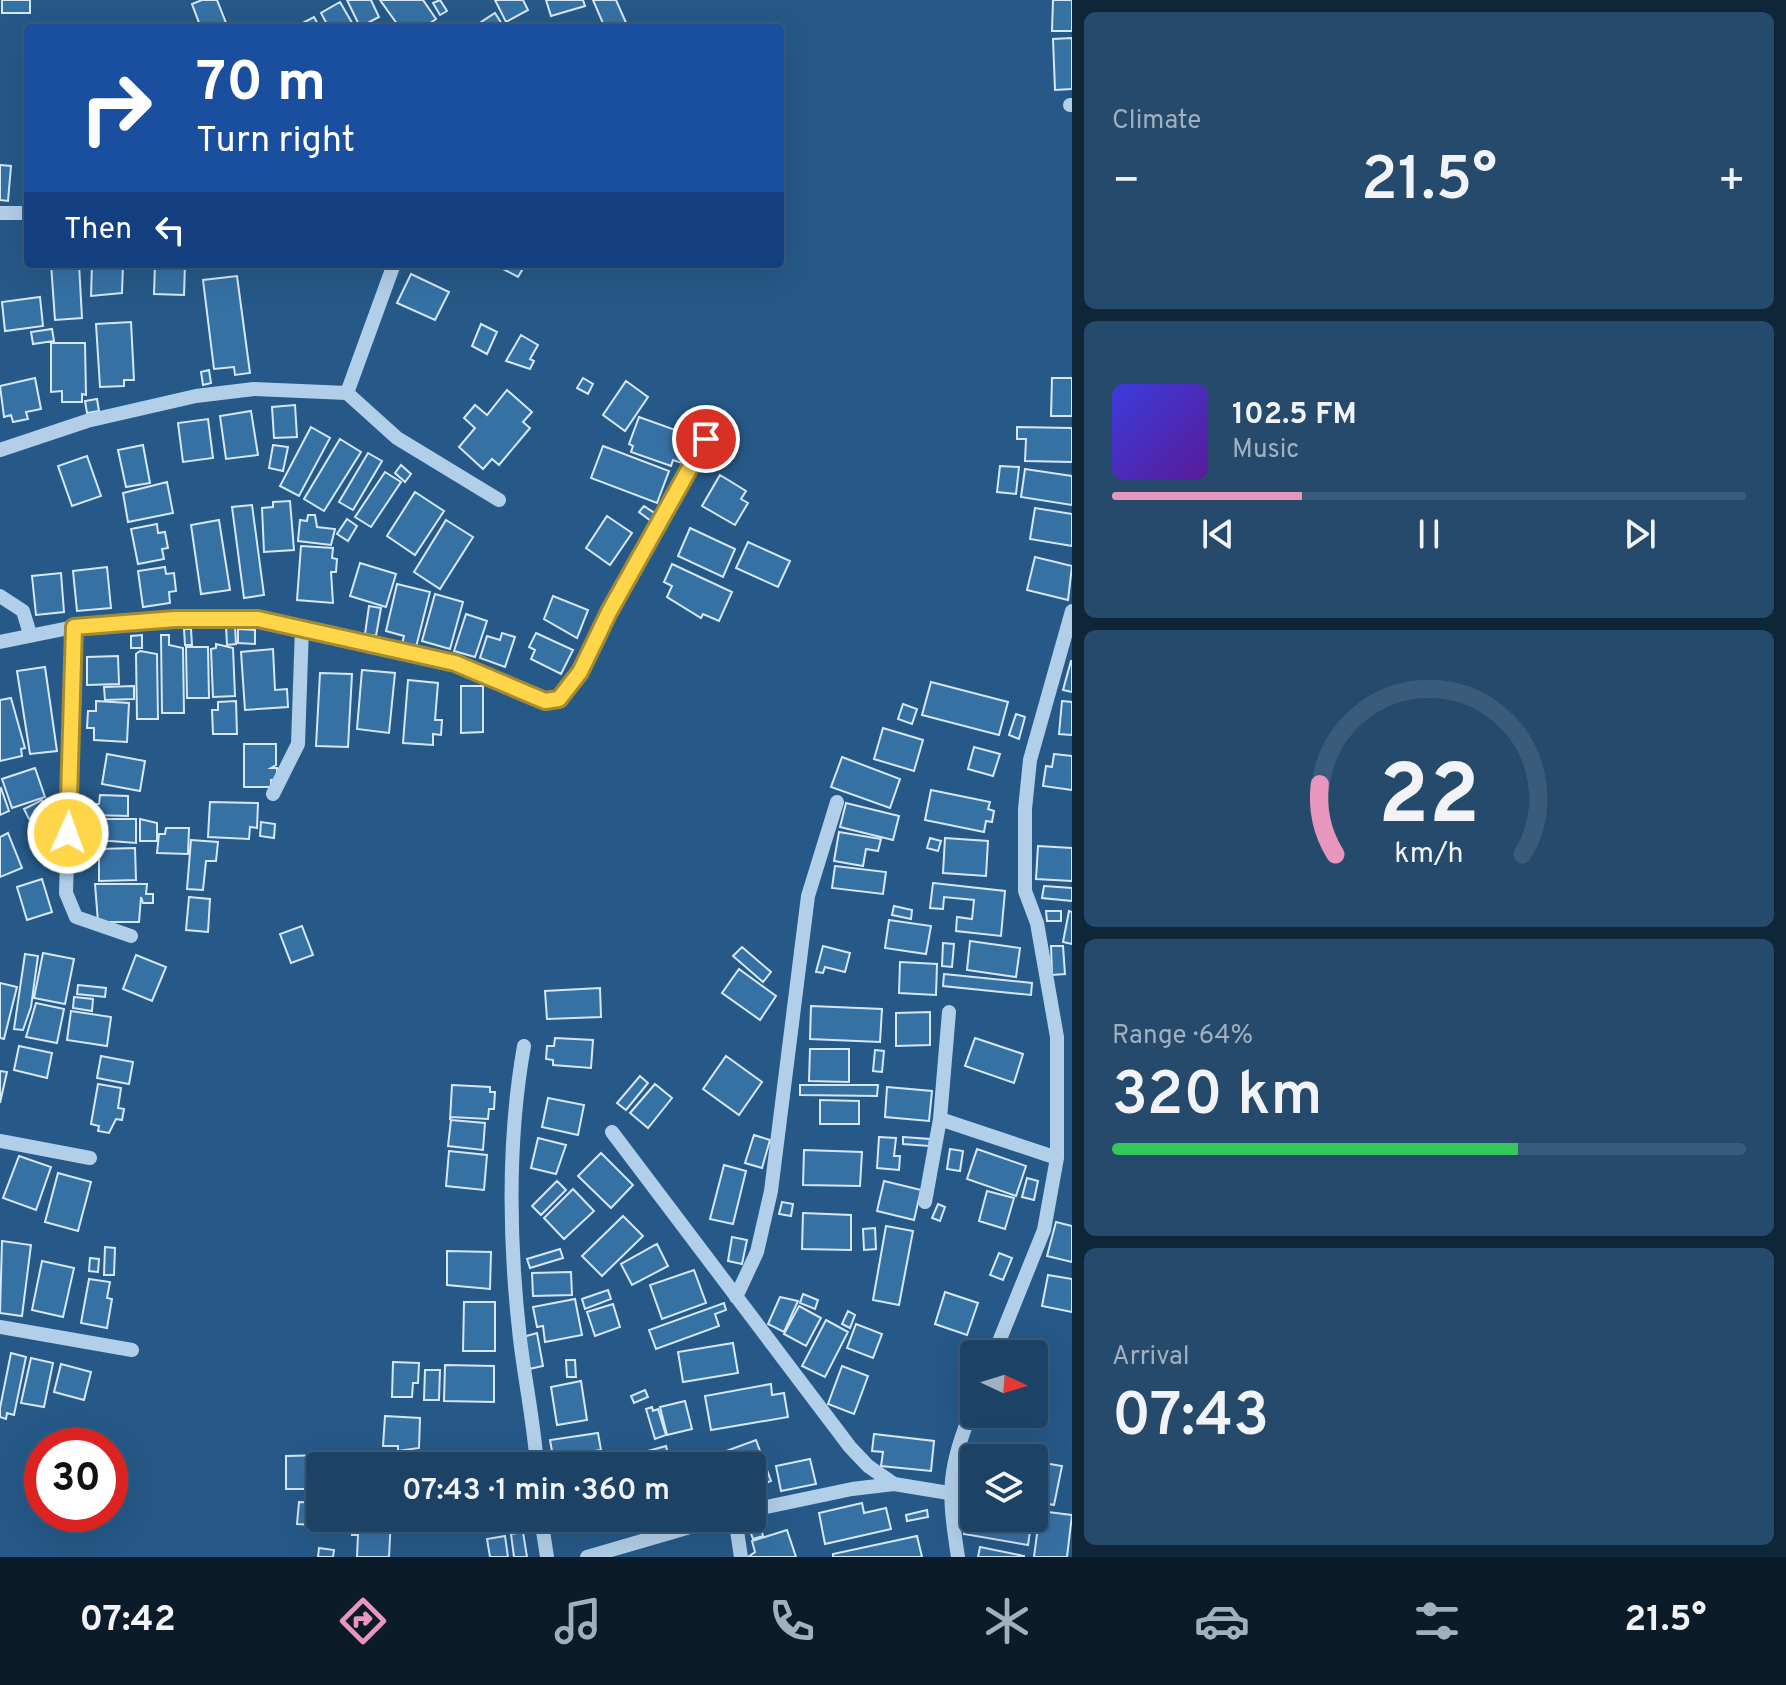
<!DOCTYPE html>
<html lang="en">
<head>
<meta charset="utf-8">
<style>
	:root { --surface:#1c4366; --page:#254a6c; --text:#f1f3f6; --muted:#a0b0bf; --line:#3a5c7a; --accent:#e797bd }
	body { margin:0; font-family:Overpass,sans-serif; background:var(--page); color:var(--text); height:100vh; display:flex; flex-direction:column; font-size:30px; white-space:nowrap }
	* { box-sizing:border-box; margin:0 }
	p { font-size:26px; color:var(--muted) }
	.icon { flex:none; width:44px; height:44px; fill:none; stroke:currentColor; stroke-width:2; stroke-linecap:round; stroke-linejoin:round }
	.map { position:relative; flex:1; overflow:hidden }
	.details { display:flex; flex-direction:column; gap:12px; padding:12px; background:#0f2538; width:714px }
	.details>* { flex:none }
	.top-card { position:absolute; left:24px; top:24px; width:760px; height:244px; border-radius:8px; box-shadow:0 8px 32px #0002,0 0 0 2px var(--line); background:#1a4fa0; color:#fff; overflow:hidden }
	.needle { width:52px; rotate:94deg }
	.buttons { position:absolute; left:960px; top:1340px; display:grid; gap:16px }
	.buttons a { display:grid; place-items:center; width:88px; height:88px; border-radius:8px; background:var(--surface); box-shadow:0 8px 32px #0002,0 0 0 2px var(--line); font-size:40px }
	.speed { position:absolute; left:24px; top:1428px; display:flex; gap:16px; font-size:40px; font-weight:700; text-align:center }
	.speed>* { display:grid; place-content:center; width:104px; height:104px; border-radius:50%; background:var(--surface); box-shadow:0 8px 32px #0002,0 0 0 2px var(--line); line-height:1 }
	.speed .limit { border:12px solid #d22; background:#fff; color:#111 }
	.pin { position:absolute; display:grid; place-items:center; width:68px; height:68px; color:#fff; margin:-34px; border:4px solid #fff; border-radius:50%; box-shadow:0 2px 8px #0007 }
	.me { position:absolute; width:88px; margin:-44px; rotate:2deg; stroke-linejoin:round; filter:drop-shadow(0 0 6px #0008) }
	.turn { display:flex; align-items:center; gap:28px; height:168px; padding:0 40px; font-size:36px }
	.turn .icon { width:104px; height:104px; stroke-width:2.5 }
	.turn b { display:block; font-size:56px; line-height:68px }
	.then { display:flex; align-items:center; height:76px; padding:0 40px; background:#0003; gap:16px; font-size:30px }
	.big { font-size:60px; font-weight:600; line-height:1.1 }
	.details .card { flex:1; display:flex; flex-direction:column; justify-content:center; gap:12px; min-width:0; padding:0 28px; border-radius:12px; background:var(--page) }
	.details .dial { align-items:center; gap:0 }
	.dial svg { height:208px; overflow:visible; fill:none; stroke:var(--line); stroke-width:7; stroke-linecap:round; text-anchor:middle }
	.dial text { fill:var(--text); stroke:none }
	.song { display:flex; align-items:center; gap:24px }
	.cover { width:96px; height:96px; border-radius:12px; background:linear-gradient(135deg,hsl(240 70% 55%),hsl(270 70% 35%)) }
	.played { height:8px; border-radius:4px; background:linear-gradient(90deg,var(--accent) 30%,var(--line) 30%) }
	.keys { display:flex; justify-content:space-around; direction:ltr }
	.heat { display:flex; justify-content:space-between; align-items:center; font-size:44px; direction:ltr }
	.charge { height:12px; border-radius:6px; background:linear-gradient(90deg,#34c759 64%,var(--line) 0) }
	.trip { position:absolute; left:306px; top:1452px; width:460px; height:80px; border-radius:8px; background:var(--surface); box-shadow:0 8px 32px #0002,0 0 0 2px var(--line); font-weight:600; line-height:80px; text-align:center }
	.tab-bar { display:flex; height:128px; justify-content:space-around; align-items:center; background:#0b1b29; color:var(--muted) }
	.tab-bar .icon { width:56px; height:56px }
	.tab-bar .selected { color:var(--accent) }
	.tab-bar b { font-size:36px; color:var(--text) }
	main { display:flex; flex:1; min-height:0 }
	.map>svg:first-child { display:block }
	.building { fill:#3671a4; stroke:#d6e8f7; stroke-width:2 }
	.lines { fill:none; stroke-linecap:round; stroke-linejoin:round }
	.minor { stroke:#b2cfe9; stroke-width:14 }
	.route-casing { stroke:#a68a30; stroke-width:20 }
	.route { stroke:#ffd54a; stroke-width:14 }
</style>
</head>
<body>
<main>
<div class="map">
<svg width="1072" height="1557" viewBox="0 0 1072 1557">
	<rect width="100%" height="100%" fill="#265988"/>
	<path class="building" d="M2,0H30V13H2Z
		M202,0H217L228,28H201L192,4Z
		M347,0H371L379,17L360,27Z
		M380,0H423L436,19L423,28H400Z
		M440,0L447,11L440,15L433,3Z
		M495,0H523L528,10L506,22Z
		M546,0H583L585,6L551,16Z
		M593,0H616L627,25L605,28Z
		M1053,0H1072V31H1052Z
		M340,2L355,28H329L321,13Z
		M495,13L502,24L496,28H472Z
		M314,17L320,28H293Z
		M1072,38V89L1055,90L1053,39Z
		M0,165L11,166L8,201L0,200Z
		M51,264H79L82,318L55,320Z
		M92,264H123L122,293L91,296Z
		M155,264H185L184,295L154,294Z
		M506,264H522L525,265L518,277L503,269Z
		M411,274L449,292L435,320L397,303Z
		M237,276L250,373L235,375L234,367L214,369L203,280Z
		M40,297L43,326L5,331L2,302Z
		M131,322L134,380H124V386L100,387L96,324Z
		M481,324L497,332L487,354L472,346Z
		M52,329L54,341L33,344L31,332Z
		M521,335L538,345L530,359L534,361L530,369L506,361Z
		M51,343H85L86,395L82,394V402H62V391L51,392Z
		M209,370L211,383L203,385L201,372Z
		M35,378L41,409L26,412L28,419L13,422L11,415L4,417L0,386Z
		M583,378L593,384L588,394L577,388Z
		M1052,378H1072V416H1051Z
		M626,381L648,397L625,431L603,415Z
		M507,390L532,412L523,422L530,428L499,465L492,459L483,469L459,447L475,428L464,418L475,405L487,415Z
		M97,399L99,411L87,413L85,401Z
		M295,405L297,437L274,438L272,407Z
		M251,411L258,455L226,459L220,416Z
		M639,417L681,432L677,443L691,448L685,464L673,460L671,466L631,452L633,446L629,444Z
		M208,419L213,458L183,462L178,423Z
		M311,427L330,438L299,496L280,486Z
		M1017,427L1072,428V462L1025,461L1026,439H1017Z
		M340,439L361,452L324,511L304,499Z
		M143,445L150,483L126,487L118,450Z
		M273,445L288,447L283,471L269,468Z
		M603,446L669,471L657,503L591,478Z
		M368,453L382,461L353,510L339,502Z
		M87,456L101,496L72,506L58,466Z
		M401,465L411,474L405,482L395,473Z
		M1000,466L1019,467L1016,494L997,492Z
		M1025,469L1072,476V505L1021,497Z
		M385,472L401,482L371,527L355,517Z
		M720,475L746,491L741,499L748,503L735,525L702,506Z
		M167,482L173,513L128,522L123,493Z
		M415,492L444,511L415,555L387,536Z
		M290,501L294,550L264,552L262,508L273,507V502Z
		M252,505L264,595L244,598L232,507Z
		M644,506L656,514L651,521L639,512Z
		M1035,508L1072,514V546L1030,539Z
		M308,515H315L317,527L335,529L331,545L298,541L300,520L307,521Z
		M607,516L632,533L610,565L586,548Z
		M347,519L357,526L348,541L337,534Z
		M219,520L230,590L201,594L191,525Z
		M446,520L473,537L440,589L414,572Z
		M157,524L158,533L165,532L168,548L162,549L164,559L138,564L131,529Z
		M690,528L735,549L723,577L678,556Z
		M748,542L790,561L778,587L736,568Z
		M301,546L333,548L332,558L337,559L336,572H331L333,603L297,600Z
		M1035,557L1072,566L1068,600L1027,590Z
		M360,563L396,574L386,607L350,596Z
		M672,564L732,592L719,621L703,614L701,618L667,597L672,586L664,582Z
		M107,567L111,608L77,611L73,571Z
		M165,567L166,574L174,573L176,591L169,592L170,603L143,607L138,571Z
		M61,573L64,612L36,615L32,576Z
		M397,584L430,592L416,647L402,644L404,636L386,631Z
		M435,594L463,602L450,649L422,641Z
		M553,596L588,610L577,638L544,619Z
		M369,606L381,608L376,636L365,634Z
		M466,614L487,621L475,657L454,651Z
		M235,625L236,644L227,645L226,626Z
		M184,629H191L192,645H185Z
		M238,629L255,630V644L238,643Z
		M502,633L515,637L505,667L480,658L487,636L500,640Z
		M536,633L573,650L561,674L531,659L535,650L529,647Z
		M142,635V648H131V636Z
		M161,635H169V645L183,648L184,713H162Z
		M216,644L233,648L235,696L213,697L211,649L216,648Z
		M186,647H208L209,698H187Z
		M273,649L275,690L287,689L288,707L245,710L241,652Z
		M140,651L157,654L158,719H137L136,654Z
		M118,656L119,684L87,685V657Z
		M1071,661H1072V692L1063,690Z
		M45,667L57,751L30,754L17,671Z
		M362,670L395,673L389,733L357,729Z
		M320,673L352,674L348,747L316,746Z
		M408,680L438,683L435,720H442L441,735L433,734V745L403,743Z
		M931,682L1008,702L999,735L922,715Z
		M134,686V699L105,700L104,687Z
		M461,686H483V732L461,733Z
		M11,698L25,748L21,749L22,756L0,761V700Z
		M96,701L129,703L127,742L94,740V728H87L88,711H96Z
		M236,701L237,734H213L212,710H218V702Z
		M1062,701L1072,702V735L1059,734Z
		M903,704L917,709L912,724L898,719Z
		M1016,714L1025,717L1019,739L1009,735Z
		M883,728L923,740L914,771L874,759Z
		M244,744H276V765L271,768H277V780H271V787H244Z
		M974,747L1000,754L993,776L968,769Z
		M107,754L145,761L140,791L102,784Z
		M1054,754L1072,756V790L1043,786L1046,766L1052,767Z
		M842,757L900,779L890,808L831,787Z
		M35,768L45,797L12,808L2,779Z
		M1,788L9,811L0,815V789Z
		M931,790L990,802L988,809L994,811L992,822L986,821L984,832L925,820Z
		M100,795L128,796V816L92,815L93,804H99Z
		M42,800L47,810L29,819L24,809Z
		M210,802L258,803L257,828L250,827L249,839L208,837Z
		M846,803L899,816L893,840L840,827Z
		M104,819H136V843L98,840V827H104Z
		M140,819L157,823V841H140Z
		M261,822L275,824L274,838L260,836Z
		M166,828H189L188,854L157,853L159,834H165Z
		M839,832L881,839L878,851L866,849L863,866L834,861Z
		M8,833L22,868L0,877V837Z
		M63,834V855H51V835Z
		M930,838L941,841L938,851L927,848Z
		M945,838L988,841L986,876L943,873Z
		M191,840L218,842L216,861H206L203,890L187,889Z
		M1038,846L1072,848V881L1036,879Z
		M135,848L136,880L99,881V849Z
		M835,866L886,872L883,894L832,888Z
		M42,879L52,912L27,920L17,887Z
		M933,883L1005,891L1001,936L956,931L957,917L972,919L974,900L944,897L943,909L930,908Z
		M95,884H147L146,894H153V903H143L141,897L139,922H98Z
		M1044,886L1072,888V901L1042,898Z
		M189,897L210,899L208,932L186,930Z
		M894,906L912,910L911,919L892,915Z
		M1046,911H1061V921H1047Z
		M1069,911L1072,912V944L1063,942Z
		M889,920L931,926L926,954L885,948Z
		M302,926L313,955L291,963L280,934Z
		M970,941L1020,948L1016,977L967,970Z
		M943,943L954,944L952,967L942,966Z
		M823,946L850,953L845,972L825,967L823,973L816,972Z
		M1051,946H1063L1065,974L1052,975Z
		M742,947L771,972L763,982L733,956Z
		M43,953L74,959L65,1004L34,998Z
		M25,954L38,956L31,1007L23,1030L14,1029Z
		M136,955L166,967L152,1001L123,989Z
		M900,962L937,964L936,995L899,993Z
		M739,969L776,996L760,1020L722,993Z
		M944,974L1032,983L1031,995L943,986Z
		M0,983L17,987L4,1039L0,1038Z
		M78,985L106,988L105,997L77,994Z
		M600,988L601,1017L547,1019L545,991Z
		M74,997L93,999L92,1011L73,1008Z
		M36,1003L64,1009L57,1043L26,1037Z
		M811,1006L882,1009L880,1042L810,1039Z
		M71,1011L111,1017L107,1046L67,1040Z
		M930,1012V1045L896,1046V1013Z
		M555,1038L593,1040L591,1068L553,1065V1060L546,1059L547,1046H554Z
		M975,1038L1023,1054L1014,1083L965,1066Z
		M19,1046L52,1053L47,1078L14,1070Z
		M810,1049H849V1082L809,1081Z
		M875,1050L884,1051L882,1072L873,1071Z
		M101,1056L133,1062L129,1084L97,1078Z
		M726,1056L762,1082L739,1115L703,1089Z
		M0,1071L7,1072L0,1103Z
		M640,1076L648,1083L626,1110L617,1103Z
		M98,1084L121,1088L118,1108L124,1109L122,1120L116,1119L109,1133L98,1131L99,1126L91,1124Z
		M655,1084L672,1098L648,1128L630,1113Z
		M452,1085L490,1087V1092H495L494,1109H489L488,1119L451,1117L450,1120Z
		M800,1085H878L877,1096L800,1095Z
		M887,1087L932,1091L929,1121L885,1117Z
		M548,1098L584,1105L578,1135L542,1127Z
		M820,1100L859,1101V1124H820Z
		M451,1120L485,1123L483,1150L448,1146Z
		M754,1135L770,1140L762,1168L745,1163Z
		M879,1137L896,1138L894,1156H900L899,1170L877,1168Z
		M903,1137L930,1139L929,1146L903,1144Z
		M538,1138L566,1145L556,1174L531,1168Z
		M950,1149L963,1151L960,1171L947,1169Z
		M977,1149L1026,1166L1016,1196L967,1179Z
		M804,1150L862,1152L860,1186L803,1185Z
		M449,1151L487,1155L484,1190L446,1186Z
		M601,1153L633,1185L611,1208L578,1176Z
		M19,1156L51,1167L36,1210L3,1198Z
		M724,1165L746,1171L733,1224L710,1219Z
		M58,1173L91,1182L78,1231L45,1222Z
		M1027,1178L1038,1181L1034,1200L1022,1197Z
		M557,1181L566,1190L541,1215L532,1206Z
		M884,1181L921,1190L914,1220L877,1211Z
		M573,1189L594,1211L564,1239L544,1218Z
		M987,1191L1014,1198L1005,1229L979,1221Z
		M782,1202L793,1204L791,1216L779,1214Z
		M938,1204L945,1207L940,1221L932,1218Z
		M803,1213L851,1215V1250L802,1249Z
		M623,1216L643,1236L602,1276L582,1256Z
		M1056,1222L1072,1226V1262L1047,1256Z
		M886,1226L913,1231L899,1305L873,1300Z
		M875,1228L876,1249L864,1250L863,1229Z
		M732,1237L747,1240L742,1264L728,1261Z
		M2,1241L31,1245L22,1316L0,1313Z
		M657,1244L668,1266L632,1285L621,1264Z
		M105,1247L115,1248L114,1275H104Z
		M560,1249L563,1258L530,1268L527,1259Z
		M447,1251L491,1252L490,1289L447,1285Z
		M999,1253L1012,1258L1003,1280L990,1275Z
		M90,1258L99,1259L98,1272L89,1271Z
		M42,1261L74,1268L63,1317L32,1310Z
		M694,1270L706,1303L662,1319L650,1285Z
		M571,1272L572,1295L533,1296L532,1273Z
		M1048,1275L1072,1279V1312L1042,1306Z
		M89,1279L110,1282L107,1298L112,1299L107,1328L81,1323Z
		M608,1290L611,1299L585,1309L582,1299Z
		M945,1292L978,1303L967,1335L935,1324Z
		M803,1294L818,1300L815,1309L800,1303Z
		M780,1297L798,1301L784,1332L768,1324Z
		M575,1299L582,1335L545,1342L543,1326L537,1327L533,1307Z
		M464,1302H495V1351H463Z
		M724,1303L726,1310L715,1314L719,1326L656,1349L649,1330Z
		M613,1304L620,1327L595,1336L587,1312Z
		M799,1306L821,1318L806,1346L784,1334Z
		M848,1311L855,1315L850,1328L842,1324Z
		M826,1320L848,1332L825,1377L802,1366Z
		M856,1324L882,1334L873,1358L847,1348Z
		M537,1333L543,1366L529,1369L523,1337Z
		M733,1343L738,1373L683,1382L678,1352Z
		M11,1353L26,1357L14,1415L7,1413L6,1419L0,1417V1408Z
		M31,1358L53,1363L44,1407L21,1403Z
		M566,1360H575L576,1377H567Z
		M393,1362L419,1363L418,1383H413L412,1397H392Z
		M61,1364L91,1372L84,1400L54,1392Z
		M445,1365L494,1366V1402L444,1401Z
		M842,1366L868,1376L854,1414L828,1404Z
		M425,1370H440L439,1400H424Z
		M581,1381L587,1420L557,1425L551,1387Z
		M771,1384L772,1395L784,1393L788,1417L711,1430L705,1396Z
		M645,1390L648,1397L634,1403L631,1396Z
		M685,1401L692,1429L667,1435L660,1407Z
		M652,1407L653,1411L658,1409L666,1435L655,1439L646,1409Z
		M385,1416L420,1418L419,1448L398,1451V1446H383Z
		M598,1433L601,1450L553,1457L550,1440Z
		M874,1434L934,1441L931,1471L881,1466L883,1452L872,1451Z
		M756,1440L771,1481L763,1484L765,1492L752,1497V1466H731L726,1451Z
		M666,1446L671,1466H629L626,1457Z
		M984,1448L1019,1457V1458H982Z
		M360,1452L403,1456L402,1466H359Z
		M325,1455V1466H320V1489H286V1456Z
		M810,1459L816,1484L781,1491L776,1466Z
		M1038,1462L1062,1466L1054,1505L1034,1501Z
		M970,1499L974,1500V1518H1032L1028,1545L964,1534Z
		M299,1502L320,1503V1518H329V1526L297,1524Z
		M862,1503L864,1513L886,1508L891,1529L825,1544L819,1513Z
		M927,1510L928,1517L907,1521L906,1515Z
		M1040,1511L1072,1515L1067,1557H1034Z
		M359,1518H391L389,1557H357L358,1535H352L353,1520Z
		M402,1518H441L442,1529L403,1530Z
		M760,1525L763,1536L753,1539L749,1528Z
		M787,1530L796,1557H748L755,1552L752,1541Z
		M523,1532L527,1557H514L511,1534Z
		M505,1536L508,1557H490L487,1539Z
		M917,1536L922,1557H833V1554Z
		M980,1547L1024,1556V1557H978Z
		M319,1548L334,1550L333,1557H318Z"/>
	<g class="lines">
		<path class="minor" d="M1070,105H1072
			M0,213H28
			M347,393L394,264
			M0,450L87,421L196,396L254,389L347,393L397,438L499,500
			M0,596L23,611L30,634
			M74,627L66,893L76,917L131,936
			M0,642L74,627L175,619H258L455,663L545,701L559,699L580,672L609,612L706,439
			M273,794L298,744L302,627
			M524,1046C507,1142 509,1242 520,1339C525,1381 534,1423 537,1466
			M940,1119L1057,1158
			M612,1132L850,1447L868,1466L894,1484
			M0,1141L90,1158
			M925,1202L940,1119L949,1012
			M736,1297L757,1252L771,1191L808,896L837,802
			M0,1327L132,1350
			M994,1354L1044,1230L1057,1158V1037L1037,923L1025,891V809L1030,760L1072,611
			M752,1510L852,1489L894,1484L949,1493
			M541,1518L547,1557
			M735,1518L741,1557
			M587,1557L721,1518
			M958,1557C947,1487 948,1470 974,1404"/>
	</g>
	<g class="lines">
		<defs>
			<path id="route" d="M68,833L74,627L175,619H258L455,663L545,701L559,699L580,672L609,612L706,439"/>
		</defs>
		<use href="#route" class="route-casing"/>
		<use href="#route" class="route"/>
	</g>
</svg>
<div class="buttons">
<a><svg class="needle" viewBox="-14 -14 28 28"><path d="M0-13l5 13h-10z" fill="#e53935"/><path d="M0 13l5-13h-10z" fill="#a0b0bf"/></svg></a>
<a><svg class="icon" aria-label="layers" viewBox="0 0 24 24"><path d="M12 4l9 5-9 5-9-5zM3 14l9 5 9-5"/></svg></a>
</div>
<div class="speed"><div class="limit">30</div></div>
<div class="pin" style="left:706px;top:439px;background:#d93025"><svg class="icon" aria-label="arrive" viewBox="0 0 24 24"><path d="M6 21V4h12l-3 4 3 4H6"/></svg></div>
<svg class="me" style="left:68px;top:833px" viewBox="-20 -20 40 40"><circle r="17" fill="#ffd54a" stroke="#fff" stroke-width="3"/><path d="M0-11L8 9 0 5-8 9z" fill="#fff"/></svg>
<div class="trip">07:43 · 1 min · 360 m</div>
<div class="top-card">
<div class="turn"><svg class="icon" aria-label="right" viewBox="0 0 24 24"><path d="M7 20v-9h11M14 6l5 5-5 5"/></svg><div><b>70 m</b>Turn right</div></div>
<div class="then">Then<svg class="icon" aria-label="left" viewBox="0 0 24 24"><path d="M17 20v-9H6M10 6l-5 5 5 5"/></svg></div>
</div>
</div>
<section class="details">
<div class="card"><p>Climate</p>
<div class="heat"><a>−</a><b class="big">21.5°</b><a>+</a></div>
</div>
<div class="card">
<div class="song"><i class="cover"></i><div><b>102.5 FM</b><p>Music</p></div></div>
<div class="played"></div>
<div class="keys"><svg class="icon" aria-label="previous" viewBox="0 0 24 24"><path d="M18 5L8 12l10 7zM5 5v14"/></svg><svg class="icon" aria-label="pause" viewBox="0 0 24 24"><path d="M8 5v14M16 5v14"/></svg><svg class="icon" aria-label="next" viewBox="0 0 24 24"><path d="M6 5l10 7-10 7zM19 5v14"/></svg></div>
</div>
<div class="card dial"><svg viewBox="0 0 100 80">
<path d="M14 69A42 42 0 1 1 86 69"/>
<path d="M14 69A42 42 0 0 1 8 42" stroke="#e797bd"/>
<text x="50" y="56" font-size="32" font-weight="700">22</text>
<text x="50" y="72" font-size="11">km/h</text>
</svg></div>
<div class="card"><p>Range · 64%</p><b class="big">320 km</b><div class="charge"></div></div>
<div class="card"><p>Arrival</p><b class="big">07:43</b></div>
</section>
</main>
<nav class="tab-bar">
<b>07:42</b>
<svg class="icon selected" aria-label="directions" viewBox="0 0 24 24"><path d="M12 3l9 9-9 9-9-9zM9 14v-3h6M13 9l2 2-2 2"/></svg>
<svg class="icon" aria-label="music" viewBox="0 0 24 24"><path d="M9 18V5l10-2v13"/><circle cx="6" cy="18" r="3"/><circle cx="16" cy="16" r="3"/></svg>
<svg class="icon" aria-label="phone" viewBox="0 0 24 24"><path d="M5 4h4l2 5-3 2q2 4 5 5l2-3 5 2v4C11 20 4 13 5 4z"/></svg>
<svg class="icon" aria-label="climate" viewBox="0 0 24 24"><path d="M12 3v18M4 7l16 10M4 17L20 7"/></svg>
<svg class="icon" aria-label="car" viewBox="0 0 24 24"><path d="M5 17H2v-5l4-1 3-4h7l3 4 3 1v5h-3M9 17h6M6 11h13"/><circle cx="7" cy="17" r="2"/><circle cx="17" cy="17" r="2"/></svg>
<svg class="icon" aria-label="filters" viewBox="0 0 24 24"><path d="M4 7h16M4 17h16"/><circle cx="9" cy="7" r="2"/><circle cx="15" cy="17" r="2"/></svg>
<b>21.5°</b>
</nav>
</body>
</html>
